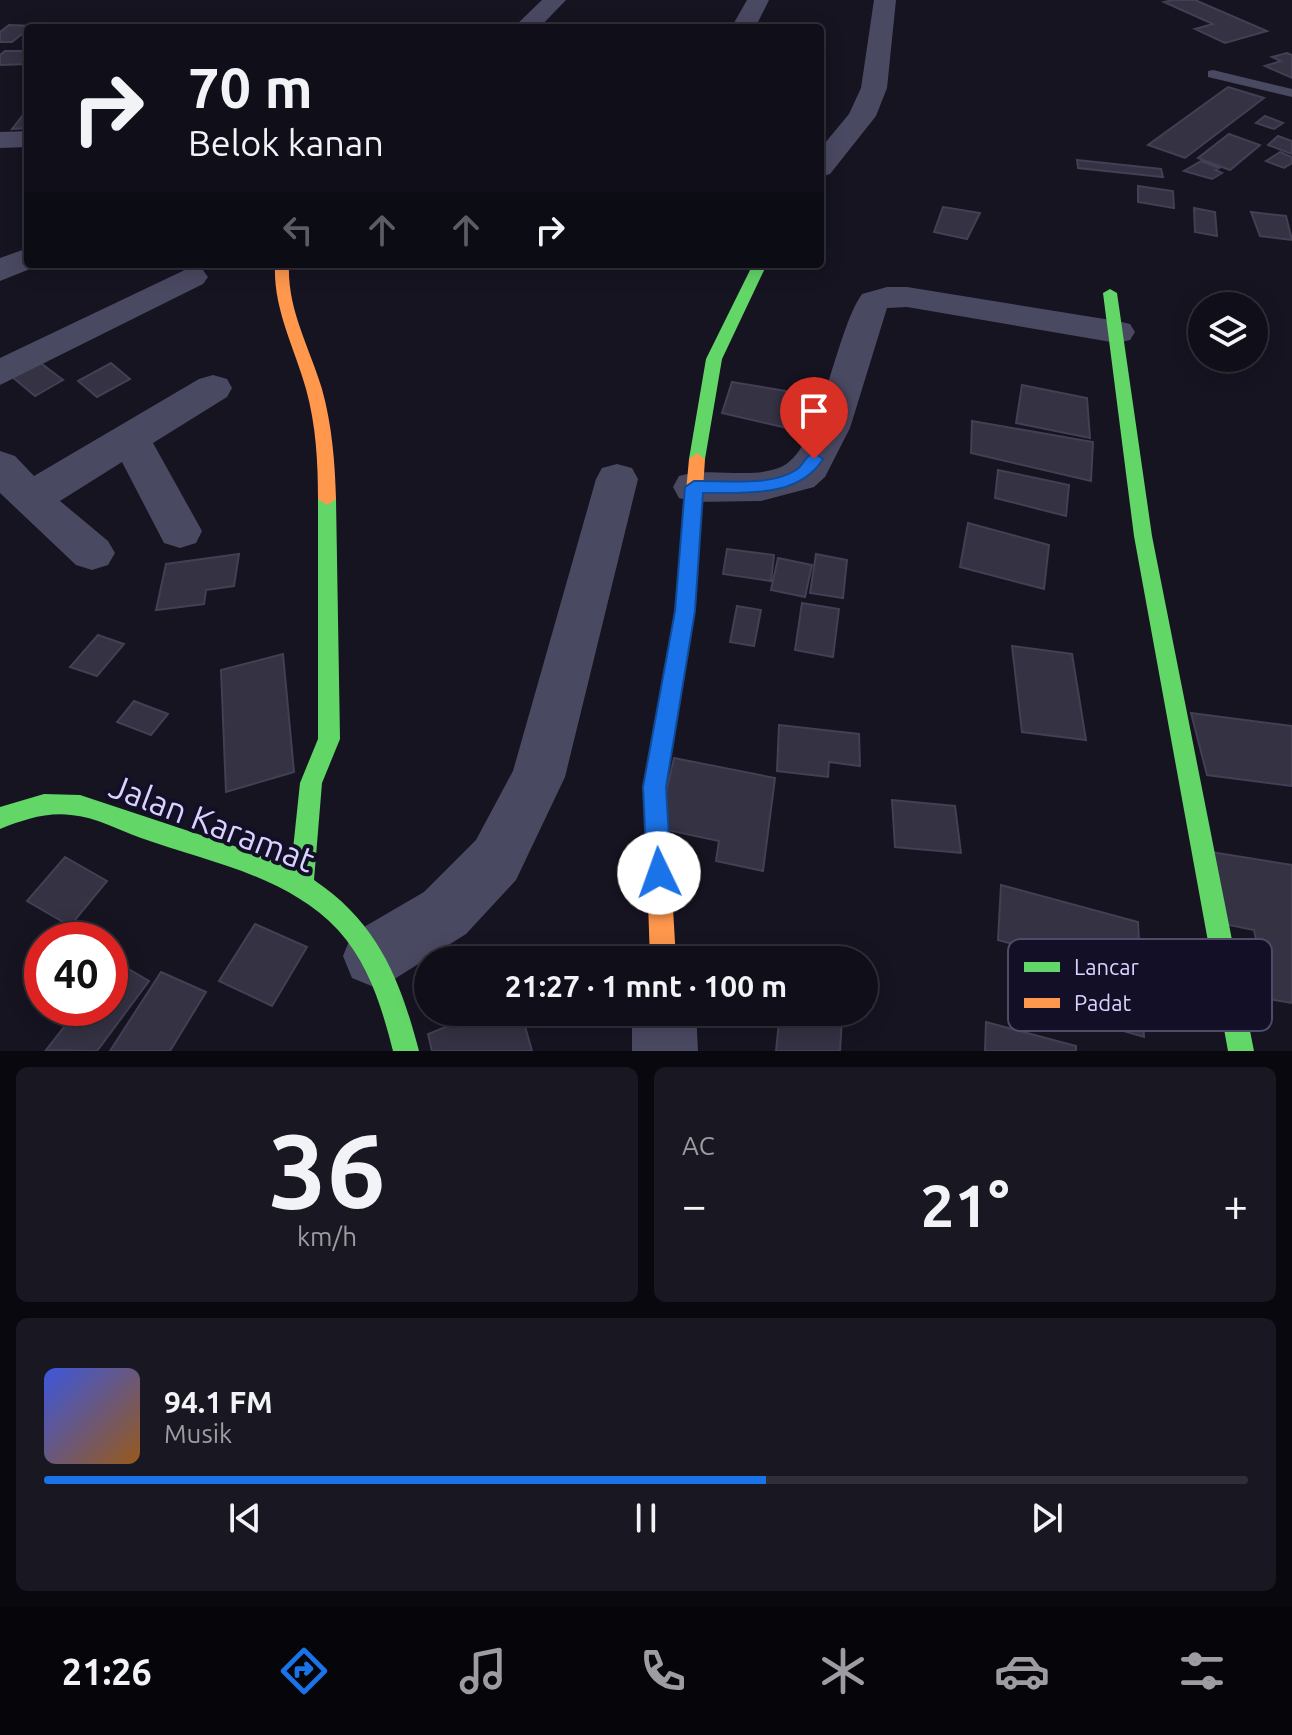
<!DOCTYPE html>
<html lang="id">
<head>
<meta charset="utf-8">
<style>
	:root { --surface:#100f19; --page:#191822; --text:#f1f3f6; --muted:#9c9ca2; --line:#302f38; --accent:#1a73e8 }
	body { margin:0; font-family:Ubuntu,sans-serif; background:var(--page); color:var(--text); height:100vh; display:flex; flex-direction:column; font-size:30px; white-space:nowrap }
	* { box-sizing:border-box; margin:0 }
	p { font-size:26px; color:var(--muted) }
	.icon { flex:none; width:44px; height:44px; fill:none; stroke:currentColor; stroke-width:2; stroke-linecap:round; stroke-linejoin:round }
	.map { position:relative; height:1051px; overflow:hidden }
	.panel { display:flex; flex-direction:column; gap:16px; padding:16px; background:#09080e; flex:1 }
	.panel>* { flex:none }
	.hud { position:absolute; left:24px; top:24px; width:800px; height:244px; border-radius:8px; box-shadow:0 4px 20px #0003,0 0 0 2px var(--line); background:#100f19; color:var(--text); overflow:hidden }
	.tools { position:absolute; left:1188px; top:292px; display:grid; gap:16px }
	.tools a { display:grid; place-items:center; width:80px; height:80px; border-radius:50%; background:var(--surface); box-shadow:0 4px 20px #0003,0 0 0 2px var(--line); font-size:40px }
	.speed { position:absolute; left:24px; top:922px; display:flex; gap:16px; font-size:40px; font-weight:700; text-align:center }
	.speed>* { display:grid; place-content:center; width:104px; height:104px; border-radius:50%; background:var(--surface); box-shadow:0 4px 20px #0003,0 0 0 2px var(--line); line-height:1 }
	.speed .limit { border:12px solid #d22; background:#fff; color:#111 }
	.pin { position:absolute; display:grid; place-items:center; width:68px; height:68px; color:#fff; margin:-82px -34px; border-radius:50% 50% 50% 0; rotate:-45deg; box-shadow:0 0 8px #0007 }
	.pin .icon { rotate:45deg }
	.me { position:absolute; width:88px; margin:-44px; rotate:357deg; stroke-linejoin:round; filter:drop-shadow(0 0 6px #0008) }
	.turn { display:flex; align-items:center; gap:28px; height:168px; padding:0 32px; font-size:36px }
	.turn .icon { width:104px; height:104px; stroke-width:2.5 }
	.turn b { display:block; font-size:56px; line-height:68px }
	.lanes { display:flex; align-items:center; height:76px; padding:0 32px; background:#0003; justify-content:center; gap:40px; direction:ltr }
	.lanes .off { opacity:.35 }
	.big { font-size:60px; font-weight:700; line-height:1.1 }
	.panel .widget { flex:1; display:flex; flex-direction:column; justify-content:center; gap:12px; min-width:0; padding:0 28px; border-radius:12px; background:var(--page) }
	.panel .dial { align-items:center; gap:0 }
	.dial b { font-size:104px; line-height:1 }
	.song { display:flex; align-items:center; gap:24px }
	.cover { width:96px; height:96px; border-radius:12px; background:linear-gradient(135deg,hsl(230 70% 55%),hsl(30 70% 35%)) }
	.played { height:8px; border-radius:4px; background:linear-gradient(90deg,var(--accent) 60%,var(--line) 60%) }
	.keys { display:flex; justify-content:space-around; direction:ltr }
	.heat { display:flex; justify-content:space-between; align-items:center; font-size:44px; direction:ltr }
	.panel .tiles { flex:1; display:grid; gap:16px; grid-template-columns:1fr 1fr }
	.widget:last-child { grid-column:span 2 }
	.trip { position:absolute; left:414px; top:946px; width:464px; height:80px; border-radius:40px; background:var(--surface); box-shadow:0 4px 20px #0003,0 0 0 2px var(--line); font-weight:700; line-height:80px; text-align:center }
	.tabs { display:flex; height:128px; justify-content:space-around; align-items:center; background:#06060a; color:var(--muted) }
	.tabs .icon { width:56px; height:56px }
	.tabs .selected { color:var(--accent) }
	.tabs b { font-size:36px; color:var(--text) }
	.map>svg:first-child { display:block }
	.building { fill:#343243; stroke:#433f54; stroke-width:2 }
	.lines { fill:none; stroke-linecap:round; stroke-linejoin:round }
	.lane { fill:#4a4962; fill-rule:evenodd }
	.street { fill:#4a4962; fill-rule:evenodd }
	.fast { fill:#63d668; fill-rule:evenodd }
	.slow { fill:#ff974d; fill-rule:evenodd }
	.route { fill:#1a73e8; stroke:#114b97; stroke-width:2 }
	.labels { text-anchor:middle; stroke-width:8; stroke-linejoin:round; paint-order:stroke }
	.near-street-label { font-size:34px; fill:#d9d4ff; stroke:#130f26 }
	.key { fill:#130f26; stroke:#4e4a67; stroke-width:2 }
	.key-label { font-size:22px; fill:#d9d4ff }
</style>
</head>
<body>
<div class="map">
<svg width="1292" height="1051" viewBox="0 0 1292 1051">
	<rect width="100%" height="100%" fill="#161421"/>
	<path class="building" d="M1173,0H1195L1267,31L1225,43L1195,29L1213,24L1164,2Z
		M9,25L32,26L12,42H0V32Z
		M5,51H28V64L0,65V55Z
		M1287,53L1292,55V78L1265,66L1281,61L1272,57Z
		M1228,87L1264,98L1185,158L1148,145Z
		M27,110L28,128L12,129Z
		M1265,116L1283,123L1274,129L1256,123Z
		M1229,134L1260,145L1230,170L1198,158Z
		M1278,136L1292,141V154L1268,145Z
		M1280,152L1292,157V163L1284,168L1266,161Z
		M1077,160L1161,169L1163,177L1078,168Z
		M1201,161L1219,168L1215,170L1222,173L1212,179L1184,171Z
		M1138,186L1173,191L1174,208L1138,202Z
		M943,207L980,213L967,239L934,232Z
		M1194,208L1215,212L1217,236L1195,232Z
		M1251,212L1286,216L1292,240L1260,236Z
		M38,361L63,380L35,396L11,376Z
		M111,363L130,379L97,397L78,381Z
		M732,382L798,393L787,428L722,413Z
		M1022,385L1087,398L1090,438L1016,423Z
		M972,421L1093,442L1091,481L971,453Z
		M998,470L1069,485L1066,516L995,498Z
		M968,523L1049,545L1044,589L960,567Z
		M727,549L774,555L771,581L723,574Z
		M239,554L234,586L206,590L204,604L156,610L166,564Z
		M816,554L847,560L843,598L810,593Z
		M778,558L812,565L805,597L771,590Z
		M802,603L839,609L833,657L795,650Z
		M737,606L761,610L754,646L730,642Z
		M98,635L124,644L97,676L70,667Z
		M1012,646L1072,654L1086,740L1022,732Z
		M283,654L294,772L226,792L221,670Z
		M134,701L168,714L151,735L117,722Z
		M1191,713L1292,726V786L1207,775Z
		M779,725L859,734L860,766L829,762L828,777L777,771Z
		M674,758L775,778L763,871L716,861L719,841L658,828Z
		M892,800L955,806L961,853L895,847Z
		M1211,852L1292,865V1003L1269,999L1254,930L1224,924Z
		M65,857L107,881L70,926L27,901Z
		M1001,885L1138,922L1144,1037L1030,1004L1031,949L998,940Z
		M255,924L307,947L272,1006L219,981Z
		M115,961L149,981L97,1051L46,1050L79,1008H110V967Z
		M161,972L206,992L170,1051H110Z
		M483,1012H521L532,1051H432L428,1034Z
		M780,1012H819L842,1017L840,1051H776Z
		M986,1022L1076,1046V1051H985Z"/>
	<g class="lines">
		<path class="lane" d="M1213,70L1292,89V97L1208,77V71Z"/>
		<path class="street" d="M542,0H566L539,28H513Z
			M747,0H769L755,28H731Z
			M874,0H896L887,88L876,116L830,174L820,177V149L849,114L861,88Z
			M28,131V147L0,148V132Z
			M28,248V264L40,265L0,281V258Z
			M191,267L203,270L208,277L203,284L0,385V358Z
			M887,287H907L1117,321L1130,324L1135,332L1130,340L1117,343L907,307L887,308L850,428L825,477L814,487L761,501L694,502L679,498L673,487L679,476C711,466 752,481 783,466C821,447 835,332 862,294Z
			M213,375L227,379L232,388L227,397L153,443L202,531L196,543L180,548L164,543L122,462L60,501L108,541L115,553L108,565L92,570L76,565L0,493V451L15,456L34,476L199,379Z
			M617,464L632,468L638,479L565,777L516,880L466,934L396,978L374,987L352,978L343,956L352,934L424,892L476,840L513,771L596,479L602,468Z
			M632,1012H696L698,1051H632Z"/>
		<path class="fast" d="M753,264H767L722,359L705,459L697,465L691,463L689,459L706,359Z
			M1110,289L1117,293L1152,536L1254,1051H1228L1134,536L1103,293Z
			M327,493L336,499L340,739L322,783L314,880C378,923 400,979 419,1051H393C382,1008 369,964 338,930C286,875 208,862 141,838C118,830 96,817 71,815C46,812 23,820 0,829V807L44,794L80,795L249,851L291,868L300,783L318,739V499Z"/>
		<path class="slow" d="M275,264H289C287,309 309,346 322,389C332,425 335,462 336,499L327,505L318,499C318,462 316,425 306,389C294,346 273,309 275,264Z
			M697,453L705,459L695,611L666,787L676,960H650L644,787L675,611L689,459Z"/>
	</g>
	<path class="route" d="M814,453L823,459C798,499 744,492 703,493L695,611L666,787L671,873L667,882L659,885L650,882L647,873L643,787L675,611L685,487L694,481C724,480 770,487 796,470C804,465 804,456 814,453Z"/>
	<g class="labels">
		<g class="near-street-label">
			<text transform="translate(212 823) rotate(21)" y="12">Jalan Karamat</text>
		</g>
	</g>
	<rect x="1008" y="939" width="264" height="92" rx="12" class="key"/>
	<rect x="1024" y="962" width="36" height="10" fill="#63d668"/>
	<rect x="1024" y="998" width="36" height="10" fill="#ff974d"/>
	<g class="key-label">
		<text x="1074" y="975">Lancar</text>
		<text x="1074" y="1011">Padat</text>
	</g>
</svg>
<div class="tools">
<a><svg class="icon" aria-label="layers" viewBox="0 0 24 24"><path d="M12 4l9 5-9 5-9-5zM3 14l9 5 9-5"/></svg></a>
</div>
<div class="speed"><div class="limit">40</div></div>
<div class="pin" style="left:814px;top:459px;background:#d93025"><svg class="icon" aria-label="arrive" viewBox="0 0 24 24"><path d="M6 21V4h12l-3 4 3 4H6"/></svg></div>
<svg class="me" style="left:659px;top:873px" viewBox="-20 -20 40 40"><circle r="19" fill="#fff"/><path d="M0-13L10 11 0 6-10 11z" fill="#1a73e8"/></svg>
<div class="trip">21:27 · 1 mnt · 100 m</div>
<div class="hud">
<div class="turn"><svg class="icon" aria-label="right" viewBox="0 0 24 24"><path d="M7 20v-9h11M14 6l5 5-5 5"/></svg><div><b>70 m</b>Belok kanan</div></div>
<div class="lanes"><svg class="icon off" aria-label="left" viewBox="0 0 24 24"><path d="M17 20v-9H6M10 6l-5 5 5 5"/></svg><svg class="icon off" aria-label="ahead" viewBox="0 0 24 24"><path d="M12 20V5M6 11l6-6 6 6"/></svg><svg class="icon off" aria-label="ahead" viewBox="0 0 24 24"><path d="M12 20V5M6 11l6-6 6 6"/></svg><svg class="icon" aria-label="right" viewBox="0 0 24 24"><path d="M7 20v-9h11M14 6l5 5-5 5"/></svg></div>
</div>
</div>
<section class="panel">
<div class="tiles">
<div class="widget dial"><b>36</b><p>km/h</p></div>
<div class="widget"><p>AC</p>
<div class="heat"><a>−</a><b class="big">21°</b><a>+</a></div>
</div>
<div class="widget">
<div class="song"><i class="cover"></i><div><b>94.1 FM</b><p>Musik</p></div></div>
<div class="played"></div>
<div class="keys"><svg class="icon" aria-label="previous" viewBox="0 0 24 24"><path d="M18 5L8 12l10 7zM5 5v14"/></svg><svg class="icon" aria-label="pause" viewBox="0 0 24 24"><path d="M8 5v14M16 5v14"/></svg><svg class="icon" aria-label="next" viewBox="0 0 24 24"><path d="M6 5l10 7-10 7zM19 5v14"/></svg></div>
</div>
</div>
</section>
<nav class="tabs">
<b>21:26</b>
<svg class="icon selected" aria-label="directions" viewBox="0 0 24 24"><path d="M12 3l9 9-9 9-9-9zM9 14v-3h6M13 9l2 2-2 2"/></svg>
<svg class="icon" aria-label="music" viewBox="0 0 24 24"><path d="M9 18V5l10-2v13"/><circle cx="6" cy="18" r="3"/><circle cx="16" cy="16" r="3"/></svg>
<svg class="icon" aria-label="phone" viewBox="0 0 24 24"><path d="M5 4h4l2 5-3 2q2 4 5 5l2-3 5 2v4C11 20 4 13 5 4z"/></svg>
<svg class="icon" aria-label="climate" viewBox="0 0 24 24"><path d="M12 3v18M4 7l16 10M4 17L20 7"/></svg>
<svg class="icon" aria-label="car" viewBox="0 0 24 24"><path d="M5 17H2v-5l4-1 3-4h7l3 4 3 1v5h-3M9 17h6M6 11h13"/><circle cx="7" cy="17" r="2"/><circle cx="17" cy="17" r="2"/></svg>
<svg class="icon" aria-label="filters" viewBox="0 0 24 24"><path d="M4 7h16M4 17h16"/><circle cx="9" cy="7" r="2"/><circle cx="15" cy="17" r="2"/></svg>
</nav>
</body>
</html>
